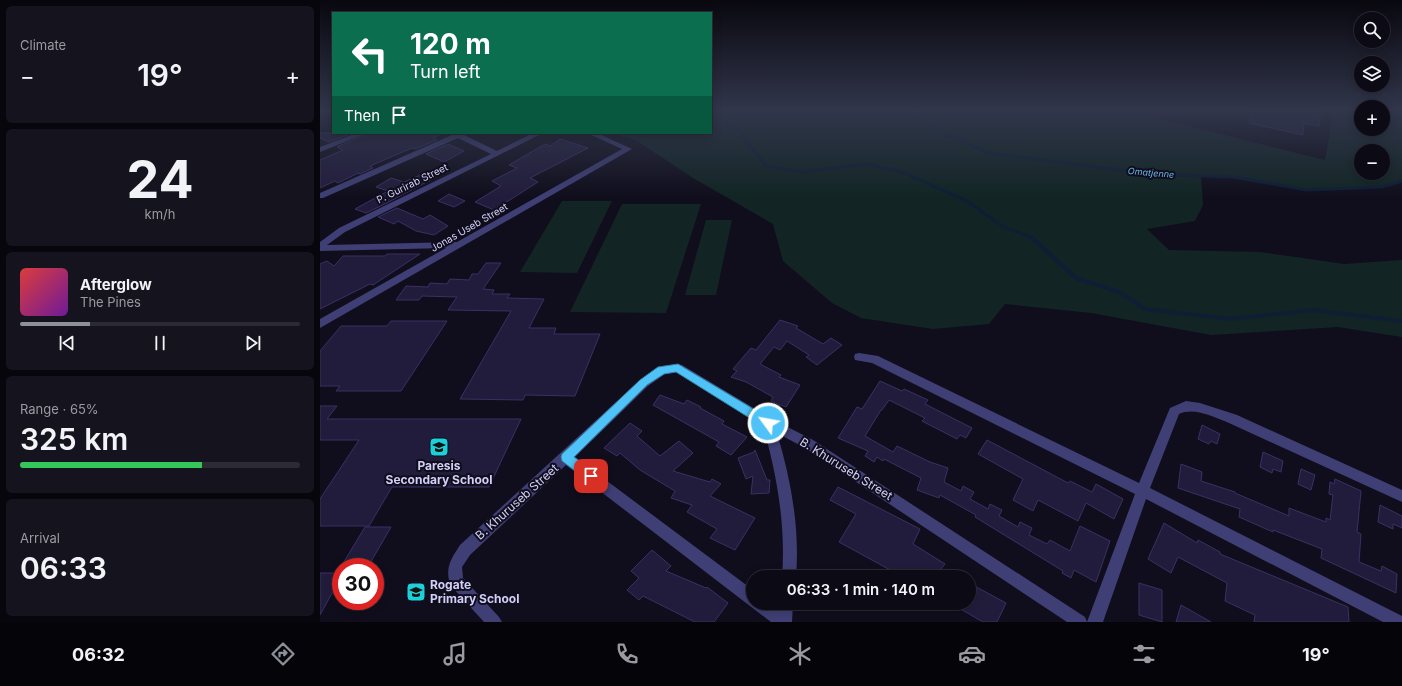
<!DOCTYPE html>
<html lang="en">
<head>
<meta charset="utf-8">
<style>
	:root { --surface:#0c0a15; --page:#15131e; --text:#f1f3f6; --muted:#9a9aa0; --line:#2c2b34; --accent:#8c9099 }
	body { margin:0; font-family:Inter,sans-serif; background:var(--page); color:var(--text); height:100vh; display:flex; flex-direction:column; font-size:15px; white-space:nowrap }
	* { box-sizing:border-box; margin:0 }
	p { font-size:13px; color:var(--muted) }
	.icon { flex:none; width:22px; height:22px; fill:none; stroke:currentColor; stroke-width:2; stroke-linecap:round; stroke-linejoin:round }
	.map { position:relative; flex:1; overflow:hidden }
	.details { display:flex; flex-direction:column; gap:6px; padding:6px; background:#07060c; width:320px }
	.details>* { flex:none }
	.guide { position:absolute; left:12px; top:12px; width:380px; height:122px; border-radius:0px; box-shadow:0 2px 10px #0003,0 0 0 1px var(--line); background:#0b6e4f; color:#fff; overflow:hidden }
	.tools { position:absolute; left:1034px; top:12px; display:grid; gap:8px }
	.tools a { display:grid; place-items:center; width:36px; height:36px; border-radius:50%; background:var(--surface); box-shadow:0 2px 10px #0003,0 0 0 1px var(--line); font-size:20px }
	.speed { position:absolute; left:12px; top:558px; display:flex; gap:8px; font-size:20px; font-weight:700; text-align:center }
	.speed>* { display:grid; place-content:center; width:52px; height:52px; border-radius:50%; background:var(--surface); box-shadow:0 2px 10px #0003,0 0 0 1px var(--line); line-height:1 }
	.speed .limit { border:6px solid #d22; background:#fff; color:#111 }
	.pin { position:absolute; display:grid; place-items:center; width:34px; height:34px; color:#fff; margin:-17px; border-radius:8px; box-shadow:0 2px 6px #0006 }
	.me { position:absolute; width:44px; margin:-22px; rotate:302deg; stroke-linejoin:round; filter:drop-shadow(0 0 3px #0008) }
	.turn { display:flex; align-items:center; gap:14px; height:84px; padding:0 12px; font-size:18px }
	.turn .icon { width:52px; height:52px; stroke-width:2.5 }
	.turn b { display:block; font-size:28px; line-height:34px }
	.then { display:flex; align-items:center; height:38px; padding:0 12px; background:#0003; gap:8px; font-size:15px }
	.big { font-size:30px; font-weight:600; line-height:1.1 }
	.details .tile { flex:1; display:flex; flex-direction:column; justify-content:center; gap:6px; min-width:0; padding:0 14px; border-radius:6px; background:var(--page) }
	.details .dial { align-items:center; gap:0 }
	.dial b { font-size:52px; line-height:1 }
	.song { display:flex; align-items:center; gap:12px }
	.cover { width:48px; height:48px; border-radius:6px; background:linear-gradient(135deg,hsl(0 70% 55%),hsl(280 70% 35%)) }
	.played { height:4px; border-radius:2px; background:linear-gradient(90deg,var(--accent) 25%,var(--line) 25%) }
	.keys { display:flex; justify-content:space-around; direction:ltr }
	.heat { display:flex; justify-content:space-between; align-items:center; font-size:22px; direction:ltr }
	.charge { height:6px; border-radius:3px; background:linear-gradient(90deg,#34c759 65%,var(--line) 0) }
	.trip { position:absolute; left:426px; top:570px; width:230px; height:40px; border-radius:20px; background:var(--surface); box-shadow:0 2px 10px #0003,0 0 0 1px var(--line); font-weight:600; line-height:40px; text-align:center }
	.tab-bar { display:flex; height:64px; justify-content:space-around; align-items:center; background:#050408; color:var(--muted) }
	.tab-bar .icon { width:28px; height:28px }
	.tab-bar .selected { color:var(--accent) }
	.tab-bar b { font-size:18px; color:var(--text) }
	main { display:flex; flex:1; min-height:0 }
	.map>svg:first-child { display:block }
	.green { fill:#122524; fill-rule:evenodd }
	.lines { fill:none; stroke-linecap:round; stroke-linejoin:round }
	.stream-far1 { stroke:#0e1e35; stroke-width:3 }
	.stream { stroke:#0e1e35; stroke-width:4 }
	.building { fill:#211c3b; stroke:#393164 }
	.minor { fill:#3f3f76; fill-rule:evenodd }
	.route { fill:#4fc3f7; stroke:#337fa1 }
	.labels { text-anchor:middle; stroke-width:4; stroke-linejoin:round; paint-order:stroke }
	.far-water-label { font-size:9px; font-style:italic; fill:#6ab6ec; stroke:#100e1c }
	.street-label { font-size:10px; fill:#d2cff9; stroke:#100e1c }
	.near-poi-label { font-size:12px; font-weight:bold; fill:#d2cff9; stroke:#100e1c }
	.near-street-label { font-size:12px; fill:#d2cff9; stroke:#100e1c }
</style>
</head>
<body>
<main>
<section class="details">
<div class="tile"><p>Climate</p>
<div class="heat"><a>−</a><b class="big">19°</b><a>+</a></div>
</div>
<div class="tile dial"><b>24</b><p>km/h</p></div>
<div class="tile">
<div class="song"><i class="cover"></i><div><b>Afterglow</b><p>The Pines</p></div></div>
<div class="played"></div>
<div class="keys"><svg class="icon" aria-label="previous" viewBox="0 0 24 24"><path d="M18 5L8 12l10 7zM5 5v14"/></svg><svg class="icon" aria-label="pause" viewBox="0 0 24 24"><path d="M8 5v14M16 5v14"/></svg><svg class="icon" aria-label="next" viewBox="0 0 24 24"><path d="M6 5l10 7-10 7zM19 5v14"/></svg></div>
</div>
<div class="tile"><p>Range · 65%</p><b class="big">325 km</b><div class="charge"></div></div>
<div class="tile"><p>Arrival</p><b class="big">06:33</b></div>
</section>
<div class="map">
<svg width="1082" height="622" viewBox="0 0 1082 622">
	<rect width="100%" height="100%" fill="#100e1c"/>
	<path class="green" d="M391,110H804L1005,160L1014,110H1041V129H1063V110H1082V181L1062,187L987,190L913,177L881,176L883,205L875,221L827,229L849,250L940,252L1024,264L1082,260V337L1018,327L891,335L771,313L685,304L669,324L613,329L541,318L512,303L463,261L453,224L373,178L317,141L293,133H391ZM1041,151H1063V173H1041Z
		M242,201H292L257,273L200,272Z
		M302,204H381L346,313L250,312Z
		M386,220H412L396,295H365Z"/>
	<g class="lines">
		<path class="stream-far1" d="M592,110L621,133L669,153L831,174L913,177L987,190L1062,187L1082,181
			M391,117L416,127L446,166L483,172L546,164L582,172L645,200L684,227L713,238"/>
		<path class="stream" d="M711,237L756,278L799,292L825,309L911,319L993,310L1082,321"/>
	</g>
	<path class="building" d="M932,110H1001L999,126L984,123L983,135L929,123Z
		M0,133H33L9,142L0,138Z
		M48,133H123L113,138L117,140L95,149L92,148L50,166L53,168L40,174L38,173L18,183L15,181L0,188V160L23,150L17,147Z
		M240,139L268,148L210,178L218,182L174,210L155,202L181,186L172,181L197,168L189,165L225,144L230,146Z
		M128,144L144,151L124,162L106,154Z
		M112,170L116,177L67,203L46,213L35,209L68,191L56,187L71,178L84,182Z
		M129,194L145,201L134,207L118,201Z
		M77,208L103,219L110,215L128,226L114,235L96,231L78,221L74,224L58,217Z
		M67,254H100L53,285L50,284L0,309V264L7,261L14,266L23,256H65Z
		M166,263H181L163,289L174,290L172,294H190L187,298L224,299L209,328H236L234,334H280L255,396L205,395L203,400L140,399L191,311L128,310L137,297L102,296L99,300H76L86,286L108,287L110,283L127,284L130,279L149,280L152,274H158Z
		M460,320L478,326L476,328L503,344L511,338L522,345L497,365L486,357L489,355L467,341L460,350L454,347L440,364L461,375L459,377L480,385L466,407L451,401L453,397L426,382L411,377L417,371L413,369L431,348L436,350Z
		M71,321H127L81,391H16L20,386H0V351L21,326H67Z
		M560,381L582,391L584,389L608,400L605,404L652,428L646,438L640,435L637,439L602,421L605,418L569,400L562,410H561L545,436L573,452L577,446L610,462L628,468L624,482L641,491L643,486L654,492L650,499L668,509L670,504L682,510L679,516L698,527L700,522L712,528L709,535L727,544L730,540L750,551L760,526L790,541L776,582L754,570L751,578L742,573L743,571L655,517L656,515L620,495L619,498L597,490L601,478L564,459L563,461L557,457L554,462L545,456L548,451L518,438L537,407L542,409Z
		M340,395L364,404L367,400L381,407L380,408L404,421L402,424L427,437L411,455L396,446L399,442L333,405Z
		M0,406H17L7,419H201L169,487H72L49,526H0V499L39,440H0Z
		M310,423L322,431L317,436L340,456L359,441L373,453L353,471L390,482L392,479L401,484L390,496L435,518L415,550L390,538L397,529L367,512L372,505L351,498L355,491L320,470L300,453L297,456L284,448Z
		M882,425L900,434L897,444L891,441L889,444L878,439Z
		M667,440L748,483L750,481L772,492L776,484L803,499L794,519L766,503L758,521L718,500L713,511L693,500L703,479L658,454Z
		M435,450L447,480H450L449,493L431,494L433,476L426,479L418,458L434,452Z
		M943,452L963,461L961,472L953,469L952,473L940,467Z
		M861,464L882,472L881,481L915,492V493L969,516V508L1006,522V518L1010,520L1013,495L1009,494L1010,482L1014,484L1015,479L1041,491L1037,532L1041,534L1039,562L1061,571L1062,566L1077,574L1076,593L1001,558L1002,549L953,530V532L919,517L920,509L858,488Z
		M981,469L995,475L991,490L978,484Z
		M518,487L600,529L593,544L625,564L621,569L637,577H583L519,542L536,514L510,500Z
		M1060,505L1082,516V528L1073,524V529L1058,522Z
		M844,523L877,543L878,540L900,552V554L1028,607L1029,622H934L935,615L905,601L907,583L858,557L851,573L828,559Z
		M45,527H71L49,565H22Z
		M332,550L351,566L346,571L386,588L387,587L408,603L394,622H375L323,596L319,600L307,590L319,578L311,571Z
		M0,573H21V577L0,615Z
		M649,583L686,603L677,622H663L630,603H649Z
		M819,583L842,590V622L819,615Z
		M861,605L891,622H856Z"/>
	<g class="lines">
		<path class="minor" d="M0,110H8L0,114Z
			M37,133H47L0,152V147Z
			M130,133H140L177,151L213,133H223L25,232L7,245L137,242L302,149L267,133H277L312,149L0,328V319L126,248L0,251V242L19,228L171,154L138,138L3,198H0V193L132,135Z
			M539,353L558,356L819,483L850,408L866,401L880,403L917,415L1082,490V502L909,423C893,417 875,407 859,414L830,488L1082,616V622H1063L826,499L783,622H747L485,448L457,433C471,480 480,528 476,577H462C466,526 457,475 443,426L356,372L345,374L328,386L255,457L433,590V603H450L458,609L459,603H473L472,622H451L246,465L150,555L142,567L143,578L179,617L182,622H164L131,586C124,569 131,559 140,545L320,380L338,367L358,364L362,365L452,419L493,440L765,617L767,622L815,494L552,363L535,360L534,357L535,354Z"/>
	</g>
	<linearGradient id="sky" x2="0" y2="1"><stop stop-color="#09080f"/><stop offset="0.56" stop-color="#31364b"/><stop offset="1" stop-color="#31364b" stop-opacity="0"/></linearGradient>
	<rect width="1082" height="197" fill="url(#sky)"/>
	<path class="route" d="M358,364L452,420L453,423L452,427H444L356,372L344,374L327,385L254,457L275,472L277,476L275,480L271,481L267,480L242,461L241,457L242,454L320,380L338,367Z"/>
	<defs>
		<symbol id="school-square" viewBox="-11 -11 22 22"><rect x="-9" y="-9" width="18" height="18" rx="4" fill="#1bd0d9" stroke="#100e1c"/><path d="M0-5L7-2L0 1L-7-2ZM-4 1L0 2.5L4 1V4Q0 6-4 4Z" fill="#111"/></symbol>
	</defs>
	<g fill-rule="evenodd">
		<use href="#school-square" x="108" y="436" width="22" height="22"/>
		<use href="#school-square" x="85" y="581" width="22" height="22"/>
	</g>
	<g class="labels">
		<g class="far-water-label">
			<text transform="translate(831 173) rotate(5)" y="3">Omatjenne</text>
		</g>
		<g class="street-label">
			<text transform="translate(92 183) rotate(-26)" y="4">P. Gurirab Street</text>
			<text transform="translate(149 227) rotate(-30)" y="4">Jonas Useb Street</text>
		</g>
		<g class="near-poi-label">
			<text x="119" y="470">Paresis<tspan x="119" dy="14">Secondary School</tspan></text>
			<text x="110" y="589" text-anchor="start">Rogate<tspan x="110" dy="14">Primary School</tspan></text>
		</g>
		<g class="near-street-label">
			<text transform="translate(526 469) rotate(32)" y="4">B. Khuruseb Street</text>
			<text transform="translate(197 502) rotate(-42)" y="4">B. Khuruseb Street</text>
		</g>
	</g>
</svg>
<div class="tools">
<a><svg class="icon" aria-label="search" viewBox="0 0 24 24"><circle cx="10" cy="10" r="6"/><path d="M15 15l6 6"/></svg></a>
<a><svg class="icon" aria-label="layers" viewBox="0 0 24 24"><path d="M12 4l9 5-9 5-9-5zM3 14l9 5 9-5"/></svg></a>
<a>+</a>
<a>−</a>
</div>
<div class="speed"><div class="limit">30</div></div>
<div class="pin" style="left:271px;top:476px;background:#d93025"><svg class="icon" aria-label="arrive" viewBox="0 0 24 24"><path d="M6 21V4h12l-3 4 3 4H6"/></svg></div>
<svg class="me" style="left:448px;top:423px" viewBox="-20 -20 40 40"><circle r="17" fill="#4fc3f7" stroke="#fff" stroke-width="3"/><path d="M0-11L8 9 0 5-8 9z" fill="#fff"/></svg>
<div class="trip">06:33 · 1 min · 140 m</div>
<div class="guide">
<div class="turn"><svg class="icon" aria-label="left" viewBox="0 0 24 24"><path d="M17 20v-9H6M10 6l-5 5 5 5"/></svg><div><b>120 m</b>Turn left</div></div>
<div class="then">Then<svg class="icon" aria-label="arrive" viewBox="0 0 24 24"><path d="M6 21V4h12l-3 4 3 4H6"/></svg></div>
</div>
</div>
</main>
<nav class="tab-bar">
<b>06:32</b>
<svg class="icon selected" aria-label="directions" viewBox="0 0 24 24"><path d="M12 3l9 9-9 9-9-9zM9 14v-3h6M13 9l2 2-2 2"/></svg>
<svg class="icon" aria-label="music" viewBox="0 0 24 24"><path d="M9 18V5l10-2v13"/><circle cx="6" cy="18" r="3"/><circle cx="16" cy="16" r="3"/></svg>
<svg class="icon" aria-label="phone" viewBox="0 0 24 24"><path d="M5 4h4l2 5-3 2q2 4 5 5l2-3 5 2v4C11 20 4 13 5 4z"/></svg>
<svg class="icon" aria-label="climate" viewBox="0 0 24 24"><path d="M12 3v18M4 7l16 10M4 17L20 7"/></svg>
<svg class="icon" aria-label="car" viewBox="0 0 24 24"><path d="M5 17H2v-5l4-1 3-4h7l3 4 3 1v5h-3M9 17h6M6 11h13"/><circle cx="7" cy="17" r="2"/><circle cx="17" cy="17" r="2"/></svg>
<svg class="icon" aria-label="filters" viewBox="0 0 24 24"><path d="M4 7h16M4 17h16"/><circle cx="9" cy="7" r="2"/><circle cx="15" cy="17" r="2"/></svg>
<b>19°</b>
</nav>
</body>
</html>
